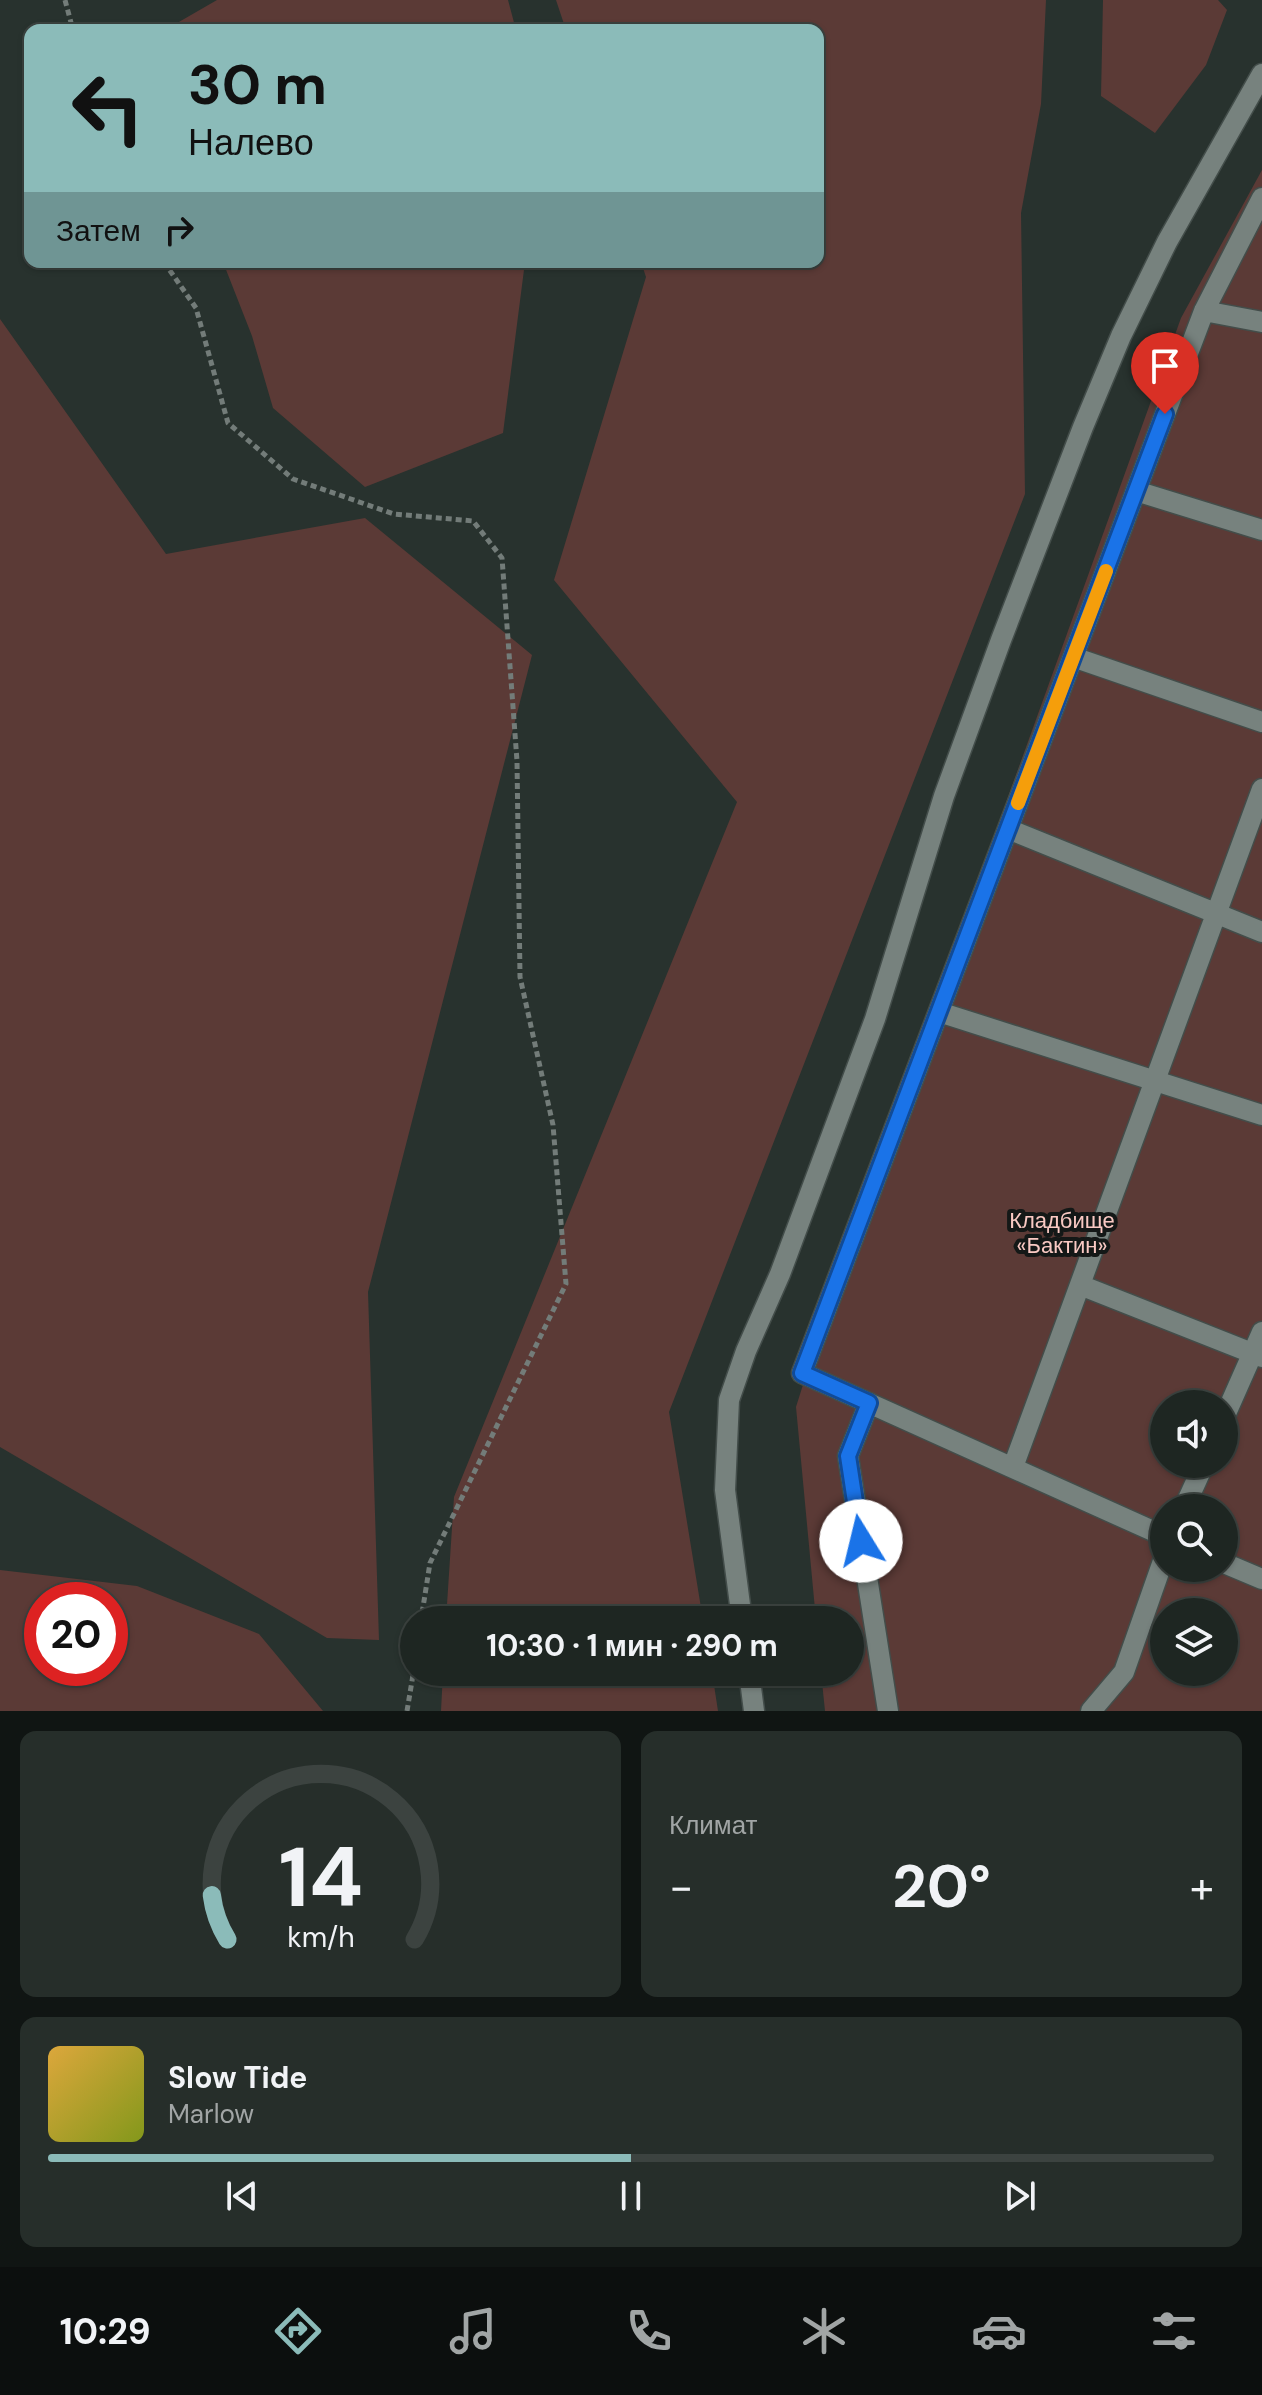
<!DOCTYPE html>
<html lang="ru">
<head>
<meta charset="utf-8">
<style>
	:root { --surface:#1e2622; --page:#262e2a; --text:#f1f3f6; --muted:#a1a5a5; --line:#3c4340; --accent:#8bbbb9 }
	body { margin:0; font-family:"DM Sans",sans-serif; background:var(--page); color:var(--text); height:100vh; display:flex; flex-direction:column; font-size:30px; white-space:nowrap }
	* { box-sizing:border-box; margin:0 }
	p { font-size:26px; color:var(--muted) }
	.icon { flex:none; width:44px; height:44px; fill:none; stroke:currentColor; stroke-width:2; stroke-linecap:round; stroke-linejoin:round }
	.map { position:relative; height:1711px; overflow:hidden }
	.side { display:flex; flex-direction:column; gap:20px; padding:20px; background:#101513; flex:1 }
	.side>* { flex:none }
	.banner { position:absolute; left:24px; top:24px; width:800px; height:244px; border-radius:16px; box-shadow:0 2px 6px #0004,0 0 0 2px var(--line); background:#8bbbb9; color:#111; overflow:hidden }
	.tools { position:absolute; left:1150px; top:1390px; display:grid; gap:16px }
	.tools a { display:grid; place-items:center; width:88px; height:88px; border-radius:50%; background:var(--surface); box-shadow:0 2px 6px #0004,0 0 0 2px var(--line); font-size:40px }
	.speed { position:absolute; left:24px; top:1582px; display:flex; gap:16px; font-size:40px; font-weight:700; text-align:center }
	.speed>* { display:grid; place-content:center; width:104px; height:104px; border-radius:50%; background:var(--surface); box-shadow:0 2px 6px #0004,0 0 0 2px var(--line); line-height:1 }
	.speed .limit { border:12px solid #d22; background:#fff; color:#111 }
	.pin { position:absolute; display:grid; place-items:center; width:68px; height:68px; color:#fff; margin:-82px -34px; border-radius:50% 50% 50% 0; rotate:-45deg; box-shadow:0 0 8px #0007 }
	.pin .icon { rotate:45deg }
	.me { position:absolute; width:88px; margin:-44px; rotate:351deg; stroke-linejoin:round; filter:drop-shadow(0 0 6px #0008) }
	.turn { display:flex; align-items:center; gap:28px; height:168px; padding:0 32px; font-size:36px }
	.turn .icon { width:104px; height:104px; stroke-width:2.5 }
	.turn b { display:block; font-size:56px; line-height:68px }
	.then { display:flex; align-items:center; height:76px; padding:0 32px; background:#0003; gap:16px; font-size:30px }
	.big { font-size:60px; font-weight:700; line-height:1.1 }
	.side .widget { flex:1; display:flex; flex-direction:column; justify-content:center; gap:12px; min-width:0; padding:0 28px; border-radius:16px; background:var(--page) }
	.side .dial { align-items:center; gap:0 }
	.dial svg { height:208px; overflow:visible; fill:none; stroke:var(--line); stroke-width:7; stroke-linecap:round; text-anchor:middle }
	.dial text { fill:var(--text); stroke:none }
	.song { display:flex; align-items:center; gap:24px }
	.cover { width:96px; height:96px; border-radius:12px; background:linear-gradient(135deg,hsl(40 70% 55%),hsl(70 70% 35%)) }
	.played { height:8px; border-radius:4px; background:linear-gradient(90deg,var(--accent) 50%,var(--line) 50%) }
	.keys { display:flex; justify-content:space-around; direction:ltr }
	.heat { display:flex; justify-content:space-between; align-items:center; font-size:44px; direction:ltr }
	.side .tiles { flex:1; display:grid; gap:20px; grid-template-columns:1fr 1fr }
	.widget:last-child { grid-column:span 2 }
	.trip { position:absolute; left:400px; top:1606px; width:464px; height:80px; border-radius:40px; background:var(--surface); box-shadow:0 2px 6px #0004,0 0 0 2px var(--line); font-weight:700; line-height:80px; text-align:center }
	.tab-bar { display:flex; height:128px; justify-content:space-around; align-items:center; background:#0c0f0e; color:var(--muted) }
	.tab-bar .icon { width:56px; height:56px }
	.tab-bar .active { color:var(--accent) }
	.tab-bar b { font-size:36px; color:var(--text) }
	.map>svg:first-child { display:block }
	.green { fill:#5b3a36; fill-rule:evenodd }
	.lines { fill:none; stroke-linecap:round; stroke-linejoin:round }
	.minor-casing { stroke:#434d4a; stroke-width:23 }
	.path { stroke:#737c79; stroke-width:5; stroke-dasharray:6 4; stroke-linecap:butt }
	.minor { stroke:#77827e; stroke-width:20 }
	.route-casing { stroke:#114b97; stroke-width:20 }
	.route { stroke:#1a73e8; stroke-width:14 }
	.slow { stroke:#f59e0b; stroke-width:14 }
	.labels { text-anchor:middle; stroke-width:8; stroke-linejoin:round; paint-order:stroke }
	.park-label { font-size:22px; fill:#f9c9c3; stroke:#141817 }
</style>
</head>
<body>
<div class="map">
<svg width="1262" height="1711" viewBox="0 0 1262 1711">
	<rect width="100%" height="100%" fill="#28322e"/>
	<path class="green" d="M217,0H508L516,30H165Z
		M556,0H1046L1041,104L1021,213L1025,494L669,1412L703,1620H446L454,1497L737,802L554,580L646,277L641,262H818V30H566Z
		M1103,0H1218L1227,10L1206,65L1155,133L1101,96Z
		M1262,170V1711H825L821,1672H850V1620H816L796,1407L852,1229L1181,318ZM1164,1404H1224V1464H1164ZM1164,1508H1224V1568H1164ZM1164,1612H1224V1672H1164Z
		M223,262H525L503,433L365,487L273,408L252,336Z
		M0,319L166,554L365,518L532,655L368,1292L379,1640L327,1638L0,1447Z
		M0,1570L137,1586L259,1634L323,1711H0ZM42,1600H110V1668H42Z
		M443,1672H712L718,1711H441Z"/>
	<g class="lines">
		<defs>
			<path id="minor" d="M1204,311L1262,322
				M1136,491L1262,530
				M1073,657L1262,722
				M1008,829L1262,932
				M939,1012L1262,1115
				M1080,1285L1262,1357
				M869,1403L848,1456L888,1711
				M1224,1418L1262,1332
				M1013,1467L1262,789
				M1184,1508L1204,1464
				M1164,1536L802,1373L1204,311L1262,198
				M1224,1563L1262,1579
				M742,1620L725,1490L729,1400L746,1351L780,1274L875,1019L944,796L1001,640L1083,427L1121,336L1167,242L1262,74
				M749,1672L754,1711
				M1091,1711L1124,1672L1164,1558"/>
		</defs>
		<use href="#minor" class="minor-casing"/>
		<path class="path" d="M65,0L73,30
			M164,262L196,308L228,423L293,479L394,514L473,521L502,558L517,761L520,977L553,1125L566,1284L430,1563L421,1620
			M407,1711L414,1669"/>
		<use href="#minor" class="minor"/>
	</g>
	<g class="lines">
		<defs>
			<path id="route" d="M861,1541L848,1456L869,1403L802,1373L1165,414"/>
		</defs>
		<use href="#route" class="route-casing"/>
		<use href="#route" class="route"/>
		<path class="slow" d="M1018,803L1106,571"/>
	</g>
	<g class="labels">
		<g class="park-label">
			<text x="1062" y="1228">Кладбище<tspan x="1062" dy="25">«Бактин»</tspan></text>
		</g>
	</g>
</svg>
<div class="tools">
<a><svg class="icon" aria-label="sound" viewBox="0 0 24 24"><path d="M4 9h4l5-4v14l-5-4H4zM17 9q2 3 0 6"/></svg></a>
<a><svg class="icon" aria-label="search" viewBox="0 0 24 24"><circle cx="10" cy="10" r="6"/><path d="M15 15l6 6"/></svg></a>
<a><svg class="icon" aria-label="layers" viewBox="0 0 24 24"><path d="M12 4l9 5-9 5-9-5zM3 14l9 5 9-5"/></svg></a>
</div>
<div class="speed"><div class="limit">20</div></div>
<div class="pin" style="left:1165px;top:414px;background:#d93025"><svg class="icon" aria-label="arrive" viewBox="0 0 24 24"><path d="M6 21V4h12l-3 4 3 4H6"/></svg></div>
<svg class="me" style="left:861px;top:1541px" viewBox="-20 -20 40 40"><circle r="19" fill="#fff"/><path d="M0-13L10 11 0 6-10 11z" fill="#1a73e8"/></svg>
<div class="trip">10:30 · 1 мин · 290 m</div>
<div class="banner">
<div class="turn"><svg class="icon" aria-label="left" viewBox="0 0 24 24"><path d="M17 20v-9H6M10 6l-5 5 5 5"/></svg><div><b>30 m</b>Налево</div></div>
<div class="then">Затем<svg class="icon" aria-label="right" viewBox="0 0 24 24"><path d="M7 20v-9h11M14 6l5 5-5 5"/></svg></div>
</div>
</div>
<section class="side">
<div class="tiles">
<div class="widget dial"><svg viewBox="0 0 100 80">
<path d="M14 69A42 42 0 1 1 86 69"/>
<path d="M14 69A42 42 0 0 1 8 52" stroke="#8bbbb9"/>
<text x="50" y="56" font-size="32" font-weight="700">14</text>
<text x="50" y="72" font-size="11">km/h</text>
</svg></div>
<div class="widget"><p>Климат</p>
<div class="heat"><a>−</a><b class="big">20°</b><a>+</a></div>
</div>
<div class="widget">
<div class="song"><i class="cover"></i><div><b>Slow Tide</b><p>Marlow</p></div></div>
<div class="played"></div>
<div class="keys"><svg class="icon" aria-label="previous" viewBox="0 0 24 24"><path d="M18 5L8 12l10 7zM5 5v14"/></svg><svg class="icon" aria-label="pause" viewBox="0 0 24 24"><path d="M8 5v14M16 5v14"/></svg><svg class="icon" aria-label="next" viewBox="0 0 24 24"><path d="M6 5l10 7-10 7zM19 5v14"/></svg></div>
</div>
</div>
</section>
<nav class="tab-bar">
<b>10:29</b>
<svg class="icon active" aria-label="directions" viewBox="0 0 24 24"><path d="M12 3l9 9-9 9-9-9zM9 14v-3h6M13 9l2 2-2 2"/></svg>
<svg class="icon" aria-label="music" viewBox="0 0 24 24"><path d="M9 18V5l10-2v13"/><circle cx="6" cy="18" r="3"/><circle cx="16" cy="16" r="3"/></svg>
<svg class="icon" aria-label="phone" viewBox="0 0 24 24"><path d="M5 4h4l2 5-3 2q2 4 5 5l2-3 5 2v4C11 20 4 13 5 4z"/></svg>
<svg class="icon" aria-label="climate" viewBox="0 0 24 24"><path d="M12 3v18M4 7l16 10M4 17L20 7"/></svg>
<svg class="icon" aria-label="car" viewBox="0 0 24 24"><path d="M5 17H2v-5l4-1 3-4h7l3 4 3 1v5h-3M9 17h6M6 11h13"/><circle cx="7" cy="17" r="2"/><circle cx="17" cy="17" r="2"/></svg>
<svg class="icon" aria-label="filters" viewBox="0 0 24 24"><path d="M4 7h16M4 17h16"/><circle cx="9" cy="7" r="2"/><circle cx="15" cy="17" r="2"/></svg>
</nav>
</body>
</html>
